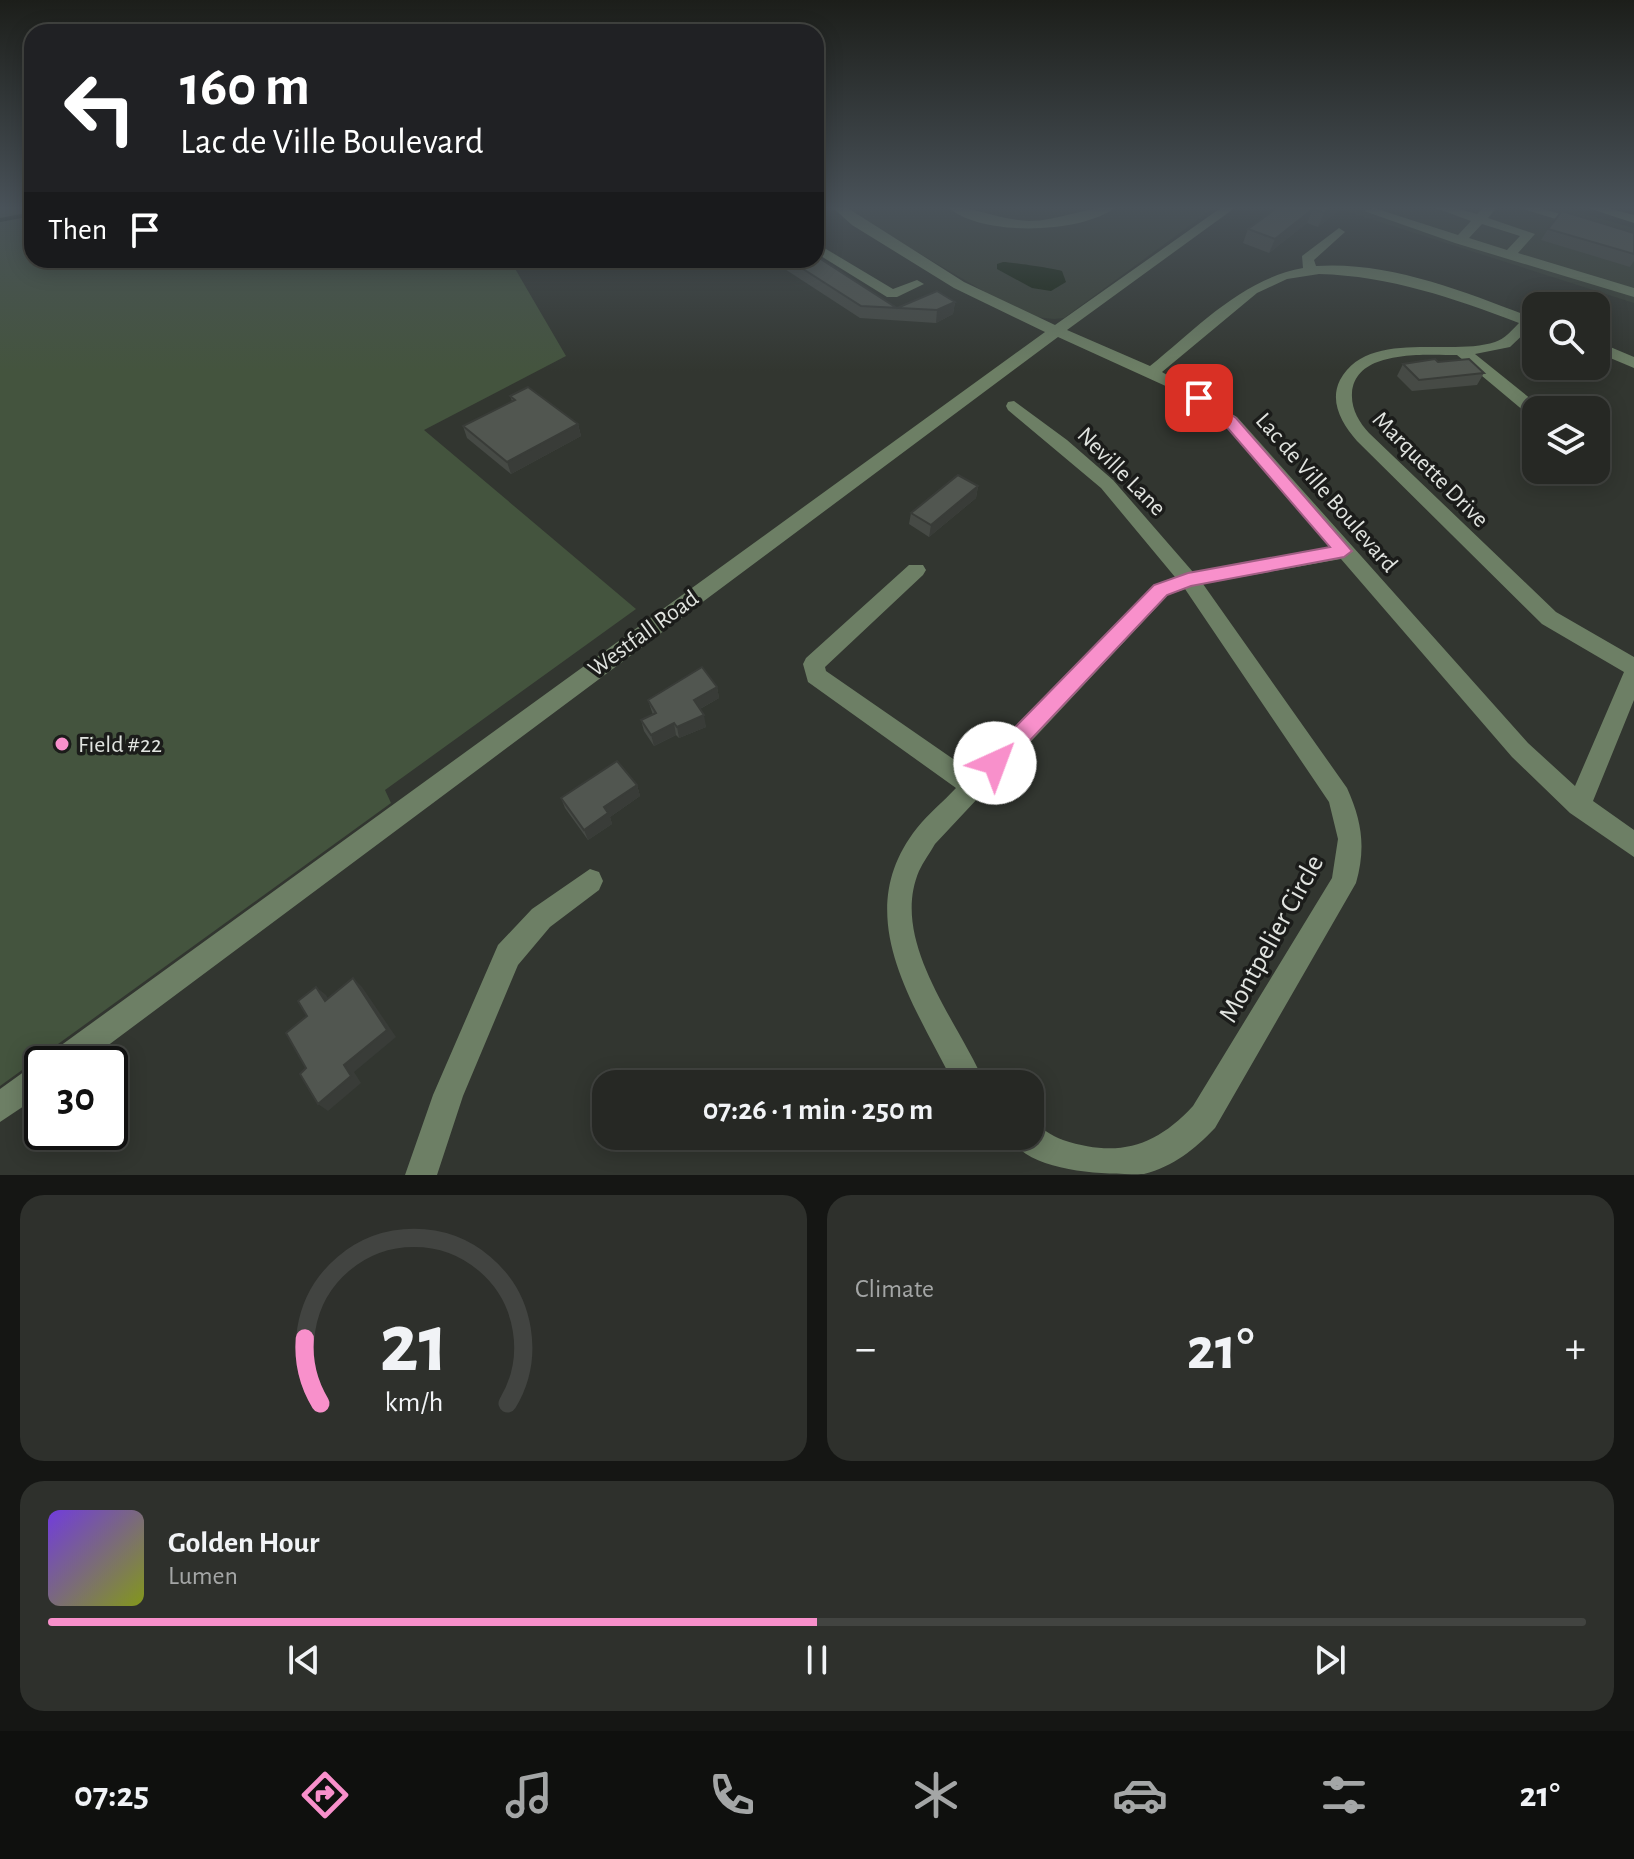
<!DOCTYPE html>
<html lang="en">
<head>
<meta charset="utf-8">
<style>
	:root { --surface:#262824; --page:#2e302c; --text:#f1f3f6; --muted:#a4a6a6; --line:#424441; --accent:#f890cb }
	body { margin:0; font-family:"Alegreya Sans",sans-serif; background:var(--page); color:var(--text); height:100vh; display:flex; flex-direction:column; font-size:30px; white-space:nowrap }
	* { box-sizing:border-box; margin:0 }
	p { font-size:26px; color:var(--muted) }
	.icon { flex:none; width:44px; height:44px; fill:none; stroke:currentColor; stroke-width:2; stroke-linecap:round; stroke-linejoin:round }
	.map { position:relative; height:1175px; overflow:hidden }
	.side { display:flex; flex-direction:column; gap:20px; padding:20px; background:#151614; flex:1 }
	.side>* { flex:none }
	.hud { position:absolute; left:24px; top:24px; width:800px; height:244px; border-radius:24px; box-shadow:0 4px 20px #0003,0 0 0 2px var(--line); background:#202124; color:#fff; overflow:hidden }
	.fabs { position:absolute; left:1522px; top:292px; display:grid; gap:16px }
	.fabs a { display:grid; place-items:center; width:88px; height:88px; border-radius:16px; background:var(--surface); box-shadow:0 4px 20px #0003,0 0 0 2px var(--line); font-size:40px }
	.speed { position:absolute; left:24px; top:1046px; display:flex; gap:16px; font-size:40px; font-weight:700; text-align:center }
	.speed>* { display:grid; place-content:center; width:104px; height:104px; border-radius:50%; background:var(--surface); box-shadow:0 4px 20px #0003,0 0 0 2px var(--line); line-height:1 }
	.speed .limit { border:4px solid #111; border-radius:12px; background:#fff; color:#111 }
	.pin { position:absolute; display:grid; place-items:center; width:68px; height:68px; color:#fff; margin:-34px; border-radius:16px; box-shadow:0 4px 12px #0006 }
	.me { position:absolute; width:88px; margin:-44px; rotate:43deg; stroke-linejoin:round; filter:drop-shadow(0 0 6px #0008) }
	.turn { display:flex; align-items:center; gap:28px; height:168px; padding:0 24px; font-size:36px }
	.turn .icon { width:104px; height:104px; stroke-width:2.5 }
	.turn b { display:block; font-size:56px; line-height:68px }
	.then { display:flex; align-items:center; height:76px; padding:0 24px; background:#0003; gap:16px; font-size:30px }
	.big { font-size:60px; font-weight:700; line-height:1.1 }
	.side .tile { flex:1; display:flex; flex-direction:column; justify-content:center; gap:12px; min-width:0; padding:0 28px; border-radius:24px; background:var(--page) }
	.side .dial { align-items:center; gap:0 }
	.dial svg { height:208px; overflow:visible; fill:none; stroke:var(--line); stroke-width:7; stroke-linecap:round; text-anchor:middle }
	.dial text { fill:var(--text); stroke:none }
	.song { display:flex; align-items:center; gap:24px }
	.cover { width:96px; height:96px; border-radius:12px; background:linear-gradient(135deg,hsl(260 70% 55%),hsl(70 70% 35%)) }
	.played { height:8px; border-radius:4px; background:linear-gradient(90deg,var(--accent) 50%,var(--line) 50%) }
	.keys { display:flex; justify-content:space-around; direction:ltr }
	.heat { display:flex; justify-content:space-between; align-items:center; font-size:44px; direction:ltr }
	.side .tiles { flex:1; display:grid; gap:20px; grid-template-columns:1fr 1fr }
	.tile:last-child { grid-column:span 2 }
	.trip { position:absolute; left:592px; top:1070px; width:452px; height:80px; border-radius:24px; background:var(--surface); box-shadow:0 4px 20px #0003,0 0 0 2px var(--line); font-weight:700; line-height:80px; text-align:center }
	.tabs { display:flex; height:128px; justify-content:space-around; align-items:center; background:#0f100e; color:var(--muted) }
	.tabs .icon { width:56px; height:56px }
	.tabs .selected { color:var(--accent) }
	.tabs b { font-size:36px; color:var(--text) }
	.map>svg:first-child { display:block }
	.built { fill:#394035 }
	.green { fill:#44543e }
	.water { fill:#15220e }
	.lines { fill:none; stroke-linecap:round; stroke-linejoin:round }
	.stream { stroke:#15220e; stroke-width:4 }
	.minor { fill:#6d7f65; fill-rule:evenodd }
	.wall { fill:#464a45 }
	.shaded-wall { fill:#393c38 }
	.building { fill:#515650; stroke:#393c38; stroke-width:2 }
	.route { fill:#f890cb; stroke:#a15e84; stroke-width:2 }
	.poi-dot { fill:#f890cb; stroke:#1b1c1a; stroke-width:3 }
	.labels { text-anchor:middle; stroke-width:7; stroke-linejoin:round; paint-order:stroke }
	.street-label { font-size:24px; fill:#e1e4e0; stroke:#1b1c1a }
	.poi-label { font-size:24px; fill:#e1e4e0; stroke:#1b1c1a; text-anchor:start }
	.near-street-label { font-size:28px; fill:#e1e4e0; stroke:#1b1c1a }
</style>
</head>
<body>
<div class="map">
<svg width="1634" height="1175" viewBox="0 0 1634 1175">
	<rect width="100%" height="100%" fill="#323630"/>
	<path class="built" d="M846,207H1215L1064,318L1054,319L1036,317L997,299L871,225Z
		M1333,207H1559L1634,228V303Z"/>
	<path class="green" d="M0,207H32V260H510L566,356L424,430L636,609L385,790L391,803L0,1086Z"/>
	<path class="water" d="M1003,262C1011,262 1057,269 1062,271L1066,282L1051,291L1032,288L997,269V264Z"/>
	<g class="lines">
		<path class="stream" d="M0,220L32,214"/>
		<path class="minor" d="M832,207H846L964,282L1055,325L1222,207H1236L1067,330L1150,366C1197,328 1242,279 1303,268L1302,256L1339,228L1345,232L1314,260L1316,266C1391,261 1467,293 1536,319V328L1531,327L1510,347L1475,354L1542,408L1536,410V417L1530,416L1457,355C1426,355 1355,349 1352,393C1351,409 1359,422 1369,433L1556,612L1634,657V700L1593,801L1634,830V857L1570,813L1512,757L1341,559L1203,584L1347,788C1362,821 1366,848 1356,883L1215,1128C1194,1150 1174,1166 1144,1174C1109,1175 1025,1173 1010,1136H1030V1123C1042,1127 1051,1136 1063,1140C1118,1158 1155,1147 1193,1106L1332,878L1338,839L1329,802L1185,589L1168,595L935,844C930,853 923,862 919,871C889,942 959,1022 985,1084H954C913,1002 849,914 917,828C929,813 944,801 956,788L808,682L803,664L806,658L909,565H923L926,570L923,575L825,667L826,671L972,772L1154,585L1175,577L1101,488L1008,410L1006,406L1008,402L1014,401L1067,440L1113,480L1193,572L1330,547L1225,425L1170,388L1058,337L83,1064H42V1094L0,1122V1089L32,1066L45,1062L49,1054L1045,332L954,288L852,225ZM1319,274C1390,276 1453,298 1519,323C1512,330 1505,339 1495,342C1450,357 1368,328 1340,380C1329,402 1342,424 1357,441L1542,624L1624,672L1575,786L1528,743L1237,417L1162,372L1257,293L1287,279Z
			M948,207C975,207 1000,220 1029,221C1059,221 1087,206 1116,207C1082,234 980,237 948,207Z
			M1433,207H1452L1477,214L1484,207H1497L1488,218L1535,234L1518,253L1634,288V297L1455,243L1364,211L1374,208L1458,235L1471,221ZM1482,224L1520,236L1507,250L1469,238Z
			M1517,207H1536L1634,235V243Z
			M1585,207H1604L1634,215V223Z
			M816,243L893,289L917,280L924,284L897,297H887L816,253Z
			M1596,341L1634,357V368L1596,352Z
			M590,869L599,872L603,881L599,890L550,927L518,965L463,1096L437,1175H405L433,1095L498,945L532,909Z"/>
	</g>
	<path class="wall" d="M1278,207H1343L1318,227L1307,223L1269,253L1243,243L1248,229Z
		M1548,229L1634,233V261L1630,267L1541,240Z
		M771,260H816L897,308L955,302L953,314L936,323L860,318Z
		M1438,362L1484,373L1477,385L1412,391L1397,376L1403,364Z
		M510,396L578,424L581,436L511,474L467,438L463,426L512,401Z
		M978,486L976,498L929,537L909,524L911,513Z
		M717,687L719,698L700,709L706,727L679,738L676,735L654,746L644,731L641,720L653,715L648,700Z
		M637,785L640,796L610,817L612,824L588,840L565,808L561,798Z"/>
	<path class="shaded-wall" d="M1332,207H1343L1318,227L1324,213Z
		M1313,209L1307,223L1269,253L1275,239Z
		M955,302L953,314L936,323L937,310Z
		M578,424L581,436L511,474L507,462Z
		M978,486L976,498L929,537L931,525Z
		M717,687L719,698L696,711L694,700Z
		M704,715L706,727L679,738L677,727Z
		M674,723L676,735L654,746L651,735Z
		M637,785L640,796L610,817L612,824L588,840L584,830L604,807Z
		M353,978L362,987L396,1037L354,1072L361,1083L328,1111L318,1104L344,1065Z
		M316,987L326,995L334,1009L325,1001Z"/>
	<path class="building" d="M1278,207H1332L1324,213L1313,209L1275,239L1248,229Z
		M1562,211L1634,233V254L1548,229Z
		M816,256L897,308L937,291L955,302L937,310L861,306L789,260H816Z
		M1435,359L1438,362L1469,359L1484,373L1419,380L1403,364Z
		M528,387L578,424L507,462L463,426L515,400L510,396Z
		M958,475L978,486L931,525L911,513Z
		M702,667L717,687L694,700L704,715L677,727L674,723L651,735L641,720L656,713L648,700Z
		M617,761L637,785L604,807L608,813L584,830L561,798Z
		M353,978L387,1030L344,1065L351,1076L318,1104L300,1074L306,1068L286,1033L307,1016L298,1001L316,987L325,1001Z"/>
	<linearGradient id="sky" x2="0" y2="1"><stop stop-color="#1c1e1a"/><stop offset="0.56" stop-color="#495259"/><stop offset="1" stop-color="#495259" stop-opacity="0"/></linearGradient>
	<rect width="1634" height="371" fill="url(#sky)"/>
	<path class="route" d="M1199,393L1236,418L1352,551L1344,557L1191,586L1167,595L1002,770L995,772L987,770L984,763L987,756L1154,585L1188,573L1330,547L1225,425L1194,401V394Z"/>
	<circle class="poi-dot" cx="62" cy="744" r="8"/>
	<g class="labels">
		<g class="street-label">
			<text transform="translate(1431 469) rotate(45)" y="8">Marquette Drive</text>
			<text transform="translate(1122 471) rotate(45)" y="8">Neville Lane</text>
			<text transform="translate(1327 492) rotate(49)" y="8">Lac de Ville Boulevard</text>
			<text transform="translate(643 633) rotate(-36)" y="8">Westfall Road</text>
		</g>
		<g class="poi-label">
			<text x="78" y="752">Field #22</text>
		</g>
		<g class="near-street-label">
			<text transform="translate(1270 938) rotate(-61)" y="10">Montpelier Circle</text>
		</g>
	</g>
</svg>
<div class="fabs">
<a><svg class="icon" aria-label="search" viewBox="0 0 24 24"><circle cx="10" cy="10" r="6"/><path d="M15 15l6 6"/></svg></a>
<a><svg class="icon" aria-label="layers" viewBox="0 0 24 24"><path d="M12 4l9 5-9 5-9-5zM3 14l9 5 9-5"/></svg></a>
</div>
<div class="speed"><div class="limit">30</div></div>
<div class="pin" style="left:1199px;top:398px;background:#d93025"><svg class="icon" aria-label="arrive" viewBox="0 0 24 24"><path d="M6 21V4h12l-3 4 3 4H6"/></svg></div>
<svg class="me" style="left:995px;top:763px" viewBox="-20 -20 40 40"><circle r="19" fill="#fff"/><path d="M0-13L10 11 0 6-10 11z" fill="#f890cb"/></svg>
<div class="trip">07:26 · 1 min · 250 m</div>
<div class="hud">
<div class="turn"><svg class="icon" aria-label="left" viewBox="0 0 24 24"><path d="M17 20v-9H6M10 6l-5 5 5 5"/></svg><div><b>160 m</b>Lac de Ville Boulevard</div></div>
<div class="then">Then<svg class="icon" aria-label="arrive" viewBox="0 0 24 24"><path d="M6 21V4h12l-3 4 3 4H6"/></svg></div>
</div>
</div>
<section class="side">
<div class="tiles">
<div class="tile dial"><svg viewBox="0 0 100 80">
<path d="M14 69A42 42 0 1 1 86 69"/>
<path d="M14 69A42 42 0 0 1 8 44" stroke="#f890cb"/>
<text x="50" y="56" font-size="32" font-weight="700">21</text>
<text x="50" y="72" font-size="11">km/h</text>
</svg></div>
<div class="tile"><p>Climate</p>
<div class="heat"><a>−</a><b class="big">21°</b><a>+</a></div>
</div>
<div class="tile">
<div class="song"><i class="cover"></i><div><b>Golden Hour</b><p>Lumen</p></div></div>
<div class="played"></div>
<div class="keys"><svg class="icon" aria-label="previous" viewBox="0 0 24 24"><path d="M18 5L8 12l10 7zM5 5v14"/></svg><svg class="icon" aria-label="pause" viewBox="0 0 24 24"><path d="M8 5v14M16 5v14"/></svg><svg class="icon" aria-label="next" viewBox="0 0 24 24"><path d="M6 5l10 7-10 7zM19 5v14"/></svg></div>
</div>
</div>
</section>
<nav class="tabs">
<b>07:25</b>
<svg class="icon selected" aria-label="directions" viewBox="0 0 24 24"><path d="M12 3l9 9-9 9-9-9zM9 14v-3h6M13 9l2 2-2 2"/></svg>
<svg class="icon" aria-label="music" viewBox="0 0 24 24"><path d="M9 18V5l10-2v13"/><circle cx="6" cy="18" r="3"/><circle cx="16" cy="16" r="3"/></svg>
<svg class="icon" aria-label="phone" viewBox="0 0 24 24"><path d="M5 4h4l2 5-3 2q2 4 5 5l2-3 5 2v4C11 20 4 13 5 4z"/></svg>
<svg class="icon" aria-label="climate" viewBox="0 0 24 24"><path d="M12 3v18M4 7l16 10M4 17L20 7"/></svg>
<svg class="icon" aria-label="car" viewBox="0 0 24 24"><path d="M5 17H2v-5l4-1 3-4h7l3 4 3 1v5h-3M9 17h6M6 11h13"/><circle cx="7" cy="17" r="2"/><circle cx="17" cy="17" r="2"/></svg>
<svg class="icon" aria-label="filters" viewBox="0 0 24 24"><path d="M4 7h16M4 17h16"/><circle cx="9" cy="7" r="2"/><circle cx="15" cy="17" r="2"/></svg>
<b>21°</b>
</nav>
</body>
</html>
